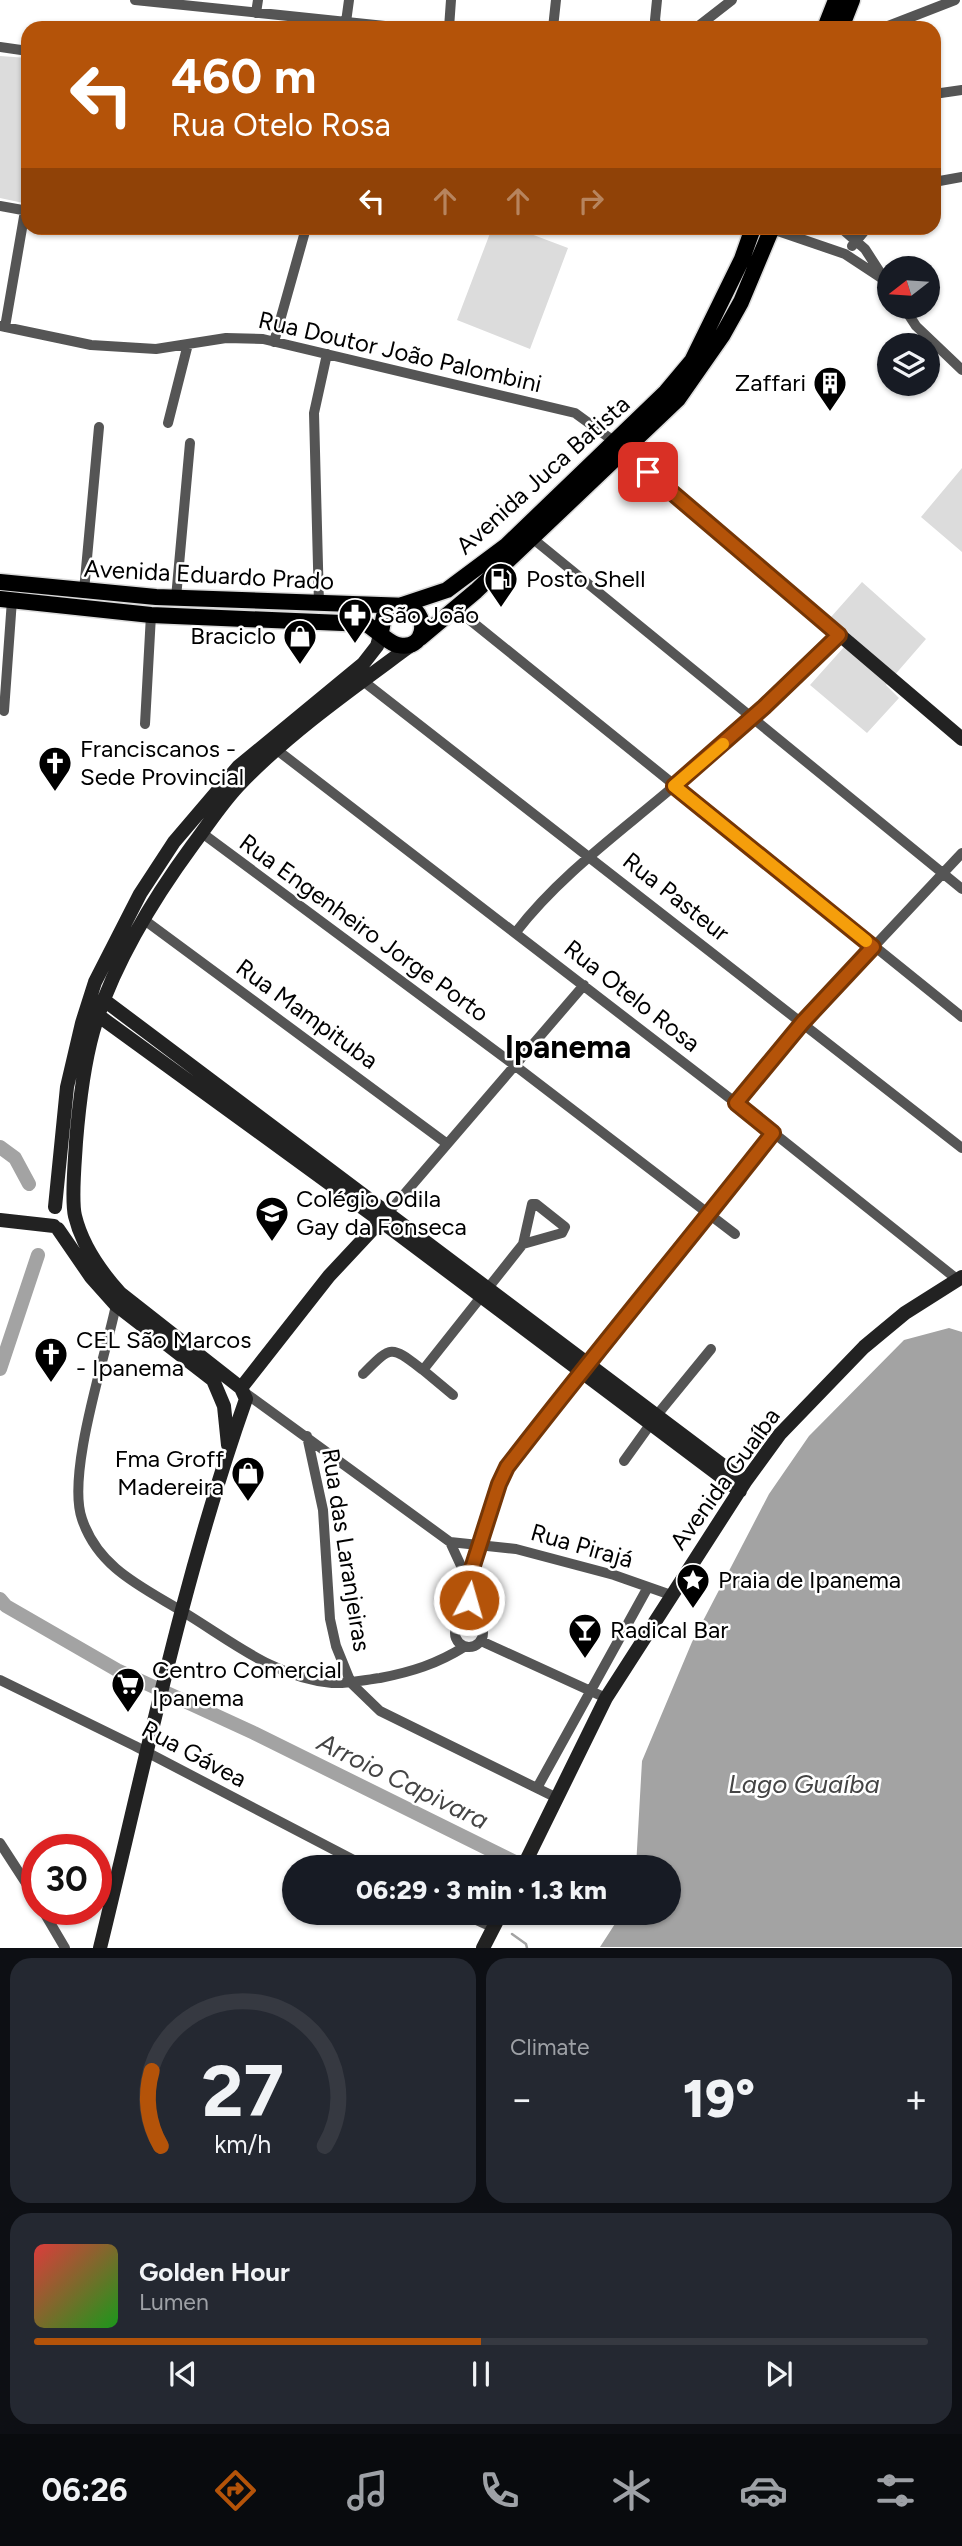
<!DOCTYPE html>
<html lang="en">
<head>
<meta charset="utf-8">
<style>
	:root { --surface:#171b24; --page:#242831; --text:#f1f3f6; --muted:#9ea1a6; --line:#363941; --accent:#b45309 }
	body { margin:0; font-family:Figtree,sans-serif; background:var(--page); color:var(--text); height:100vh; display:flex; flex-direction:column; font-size:26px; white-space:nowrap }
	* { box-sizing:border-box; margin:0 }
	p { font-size:23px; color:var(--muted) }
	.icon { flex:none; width:38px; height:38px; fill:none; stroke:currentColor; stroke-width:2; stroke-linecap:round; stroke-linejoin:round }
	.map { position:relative; height:1948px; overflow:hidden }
	.sheet { display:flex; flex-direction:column; gap:10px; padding:10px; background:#0d0f14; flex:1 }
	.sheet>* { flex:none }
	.banner { position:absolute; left:21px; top:21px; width:920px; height:214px; border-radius:21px; box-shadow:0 2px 5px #0004; background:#b45309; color:#fff; overflow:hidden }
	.needle { width:46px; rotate:253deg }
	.fabs { position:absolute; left:877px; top:256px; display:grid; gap:14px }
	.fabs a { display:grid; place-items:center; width:63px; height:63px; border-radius:50%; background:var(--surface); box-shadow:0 2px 5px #0004; font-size:35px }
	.speed { position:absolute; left:21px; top:1834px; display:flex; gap:14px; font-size:35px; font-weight:700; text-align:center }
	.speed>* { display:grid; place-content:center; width:91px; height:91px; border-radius:50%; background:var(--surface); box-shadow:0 2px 5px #0004; line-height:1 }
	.speed .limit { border:10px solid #d22; background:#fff; color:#111 }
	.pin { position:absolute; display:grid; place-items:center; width:60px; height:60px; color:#fff; margin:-30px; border-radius:14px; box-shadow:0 4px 10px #0006 }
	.me { position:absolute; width:77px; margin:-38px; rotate:6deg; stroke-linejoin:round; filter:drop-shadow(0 0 5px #0008) }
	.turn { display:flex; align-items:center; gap:24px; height:147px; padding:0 35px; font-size:32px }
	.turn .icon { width:91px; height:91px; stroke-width:2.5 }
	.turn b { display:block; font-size:49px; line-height:60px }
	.lanes { display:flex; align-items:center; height:66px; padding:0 35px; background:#0003; justify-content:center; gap:35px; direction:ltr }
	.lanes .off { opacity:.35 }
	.big { font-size:52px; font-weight:800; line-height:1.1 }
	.sheet .tile { flex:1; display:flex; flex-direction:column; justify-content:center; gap:10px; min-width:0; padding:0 24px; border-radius:21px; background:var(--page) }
	.sheet .dial { align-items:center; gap:0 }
	.dial svg { height:182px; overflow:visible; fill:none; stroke:var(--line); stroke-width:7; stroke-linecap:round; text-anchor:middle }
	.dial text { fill:var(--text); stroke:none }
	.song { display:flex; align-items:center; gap:21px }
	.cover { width:84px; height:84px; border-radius:10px; background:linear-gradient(135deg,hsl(0 70% 55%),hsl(120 70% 35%)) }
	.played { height:7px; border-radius:4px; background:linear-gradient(90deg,var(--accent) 50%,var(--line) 50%) }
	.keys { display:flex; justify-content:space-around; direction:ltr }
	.heat { display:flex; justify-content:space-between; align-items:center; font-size:38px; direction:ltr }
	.sheet .tiles { flex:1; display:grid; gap:10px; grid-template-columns:1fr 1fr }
	.tile:last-child { grid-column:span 2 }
	.trip { position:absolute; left:282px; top:1855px; width:399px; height:70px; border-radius:35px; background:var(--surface); box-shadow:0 2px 5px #0004; font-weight:800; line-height:70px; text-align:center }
	.tabs { display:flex; height:112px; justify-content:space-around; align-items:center; background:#090b0e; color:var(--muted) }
	.tabs .icon { width:49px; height:49px }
	.tabs .selected { color:var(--accent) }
	.tabs b { font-size:32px; color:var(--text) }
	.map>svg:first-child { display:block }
	.green { fill:#dcdcdc }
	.water { fill:#a3a3a3 }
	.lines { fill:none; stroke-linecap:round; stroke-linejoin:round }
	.stream { stroke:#a3a3a3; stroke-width:2.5 }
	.river { stroke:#a3a3a3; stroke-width:14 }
	.primary-casing { stroke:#dbdbdb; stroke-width:19 }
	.street { stroke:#555; stroke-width:10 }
	.secondary { stroke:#222; stroke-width:14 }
	.primary { stroke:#000; stroke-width:16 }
	.route-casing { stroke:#753606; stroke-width:18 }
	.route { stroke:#b45309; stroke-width:12 }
	.slow { stroke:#f59e0b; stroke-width:12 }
	.labels { text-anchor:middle; stroke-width:5; stroke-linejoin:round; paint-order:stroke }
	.street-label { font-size:24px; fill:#000; stroke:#fff }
	.poi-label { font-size:24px; fill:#000; stroke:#fff; text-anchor:start }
	.water-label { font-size:26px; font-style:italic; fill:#444; stroke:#fff }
	.district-label { font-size:32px; font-weight:bold; fill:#000; stroke:#fff }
</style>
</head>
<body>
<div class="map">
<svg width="962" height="1948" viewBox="0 0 962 1948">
	<rect width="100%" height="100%" fill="#fff"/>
	<path class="green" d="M0,56L28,58V204L0,198Z
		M492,228H515L568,248L530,349L457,320Z
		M962,468V552L921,517Z
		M862,582L926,639L886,685L899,698L867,733L810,685L853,637L831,617Z"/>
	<path class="water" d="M949,1328L962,1332V1947H600L622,1913H668V1867H636L642,1761L692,1642L769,1494L809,1436L904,1340Z"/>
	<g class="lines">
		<path class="stream" d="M512,1934L526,1944L527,1948"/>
		<path class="river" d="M0,1147L15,1158L29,1184
			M0,1369L38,1255
			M0,1599L6,1606L117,1670L254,1733L525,1867"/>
		<defs>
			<path id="primary" d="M825,28L836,0
				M841,28L852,0
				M0,582L156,597L409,606C431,618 424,651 398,645C390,644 375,629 366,624L151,615L0,599
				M381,632L384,616L393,608L447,590L506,546L666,392L692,361L742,259L753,228
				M420,638L476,591L678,399L722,336L741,302L772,228"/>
		</defs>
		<use href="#primary" class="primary-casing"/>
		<path class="street" d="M135,0L404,28
			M657,0L655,20L658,28
			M256,13L258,0
			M346,22L349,0
			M449,28L451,0
			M553,28L556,0
			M696,28L732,0
			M883,28L955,0
			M0,47L28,51
			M934,94L962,90
			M934,182L962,177
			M0,206L28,211
			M841,228L865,249L885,280
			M772,229L845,254L886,281
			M852,246L867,228
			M903,306L916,326L962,370
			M0,326L91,345L156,349L226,338L263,339L575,413L615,442
			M5,327L25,211
			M274,342L306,228
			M168,423L188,344
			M532,538L962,889
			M84,591L99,427
			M176,598L190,443
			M319,604L314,413L327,354
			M455,608L962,1017
			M363,681L962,1148
			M4,711L12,600
			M145,724L151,615
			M277,750L736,1103L958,1280
			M202,833L505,1058L735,1234
			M143,919L446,1143
			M516,932C559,876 619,833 673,787C730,738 785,687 840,635
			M736,1103L803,1022L962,853
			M388,1213L584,985
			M116,1305C106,1355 66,1474 82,1519C98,1567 140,1586 180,1610C229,1639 274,1678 332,1683C348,1684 364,1680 380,1678C411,1672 437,1664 464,1647
			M423,1370L453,1395
			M363,1374C392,1345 390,1345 423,1370L523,1244L532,1204H536L565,1227L562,1233L523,1244
			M244,1392L450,1542L516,1549L614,1575L671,1595
			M307,1436L323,1510L330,1619L336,1646L351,1683L380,1711L557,1798
			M624,1461L657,1415L711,1349
			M450,1542L468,1581
			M455 1633a14 14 0 1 1 28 0a14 14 0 1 1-28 0Z
			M470,1619L468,1581L499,1484L507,1467L581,1370L773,1133
			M481,1641L606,1698
			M0,1680L135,1746L367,1867
			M537,1788L648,1587
			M0,1843L37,1900
			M42,1909L65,1948
			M461,1913L494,1928"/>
		<path class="secondary" d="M624,451L962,739
			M104,1000L745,1482
			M99,1016L381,1221L740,1491
			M55,1207L67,1087L82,1023L95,982L140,894L174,842L238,767L363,664L377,646L381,632
			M0,1220L54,1226
			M58,1229L91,1277L116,1305L213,1380L224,1406L228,1445
			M241,1388L329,1276L386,1215
			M523,1867L606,1698L745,1482L780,1434L864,1347L905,1313L962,1277
			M100,1948C145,1764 183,1577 246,1399L241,1388L120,1293C101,1272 82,1245 75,1216C71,1199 75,1161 76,1142C79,1105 83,1068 93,1032C111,968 153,899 192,846C208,825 223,801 241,783C291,731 356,686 414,643
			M483,1948L501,1913"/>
		<use href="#primary" class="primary"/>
	</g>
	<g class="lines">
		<defs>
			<path id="route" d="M469,1600L468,1581L499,1484L507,1467C594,1354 685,1245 773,1133L736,1103L803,1022L873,947L674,786L764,707L839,635L648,472"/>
		</defs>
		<use href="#route" class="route-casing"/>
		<use href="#route" class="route"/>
		<path class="slow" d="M723,744L674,786L866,941"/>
	</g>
	<defs>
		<symbol id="building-pin" viewBox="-11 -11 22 30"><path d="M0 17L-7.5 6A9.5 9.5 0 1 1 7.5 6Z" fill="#000" stroke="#fff"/><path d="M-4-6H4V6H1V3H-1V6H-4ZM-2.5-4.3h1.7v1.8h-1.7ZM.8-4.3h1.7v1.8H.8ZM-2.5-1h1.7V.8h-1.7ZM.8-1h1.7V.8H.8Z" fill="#fff"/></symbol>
		<symbol id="fuel-pin" viewBox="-11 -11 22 30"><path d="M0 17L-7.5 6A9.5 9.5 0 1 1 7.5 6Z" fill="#000" stroke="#fff"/><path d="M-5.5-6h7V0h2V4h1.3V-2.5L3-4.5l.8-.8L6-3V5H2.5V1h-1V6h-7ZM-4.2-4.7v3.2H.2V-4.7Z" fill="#fff"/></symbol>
		<symbol id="pharmacy-pin" viewBox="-11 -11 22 30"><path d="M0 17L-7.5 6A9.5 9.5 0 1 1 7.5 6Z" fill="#000" stroke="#fff"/><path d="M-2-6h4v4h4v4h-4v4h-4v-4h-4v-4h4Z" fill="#fff"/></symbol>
		<symbol id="shop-pin" viewBox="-11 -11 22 30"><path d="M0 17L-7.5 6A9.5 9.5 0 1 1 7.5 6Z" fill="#000" stroke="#fff"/><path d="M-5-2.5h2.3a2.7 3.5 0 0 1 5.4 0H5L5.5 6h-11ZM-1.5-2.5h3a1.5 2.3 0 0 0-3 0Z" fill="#fff"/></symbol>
		<symbol id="church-pin" viewBox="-11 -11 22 30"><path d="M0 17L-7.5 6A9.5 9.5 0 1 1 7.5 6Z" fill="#000" stroke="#fff"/><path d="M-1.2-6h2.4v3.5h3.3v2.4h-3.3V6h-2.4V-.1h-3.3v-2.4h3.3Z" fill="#fff"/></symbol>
		<symbol id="school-pin" viewBox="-11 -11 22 30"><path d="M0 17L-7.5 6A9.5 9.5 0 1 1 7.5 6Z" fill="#000" stroke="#fff"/><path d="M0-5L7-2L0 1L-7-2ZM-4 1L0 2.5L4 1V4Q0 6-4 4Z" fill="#fff"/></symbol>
		<symbol id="sight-pin" viewBox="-11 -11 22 30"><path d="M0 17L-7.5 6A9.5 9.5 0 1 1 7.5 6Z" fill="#000" stroke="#fff"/><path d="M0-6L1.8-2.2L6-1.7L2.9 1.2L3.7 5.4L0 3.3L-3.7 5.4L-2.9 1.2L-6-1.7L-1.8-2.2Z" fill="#fff"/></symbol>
		<symbol id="bar-pin" viewBox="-11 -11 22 30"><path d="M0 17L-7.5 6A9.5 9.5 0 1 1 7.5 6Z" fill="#000" stroke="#fff"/><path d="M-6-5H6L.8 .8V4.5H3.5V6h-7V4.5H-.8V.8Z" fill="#fff"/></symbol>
		<symbol id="supermarket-pin" viewBox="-11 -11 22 30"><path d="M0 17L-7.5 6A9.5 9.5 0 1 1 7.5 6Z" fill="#000" stroke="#fff"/><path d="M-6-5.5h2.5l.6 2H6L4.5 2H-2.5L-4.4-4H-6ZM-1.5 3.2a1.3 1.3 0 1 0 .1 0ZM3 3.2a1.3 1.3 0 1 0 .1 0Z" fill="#fff"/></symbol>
	</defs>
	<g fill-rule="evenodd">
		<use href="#building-pin" x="811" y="364" width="38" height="52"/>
		<use href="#fuel-pin" x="482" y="560" width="38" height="52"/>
		<use href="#pharmacy-pin" x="336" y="596" width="38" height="52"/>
		<use href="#shop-pin" x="281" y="617" width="38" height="52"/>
		<use href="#church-pin" x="36" y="744" width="38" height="52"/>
		<use href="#school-pin" x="253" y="1194" width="38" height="52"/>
		<use href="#church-pin" x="32" y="1335" width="38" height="52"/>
		<use href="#shop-pin" x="229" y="1454" width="38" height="52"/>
		<use href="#sight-pin" x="674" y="1561" width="38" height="52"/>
		<use href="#bar-pin" x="566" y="1611" width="38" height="52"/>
		<use href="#supermarket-pin" x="109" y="1665" width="38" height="52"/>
	</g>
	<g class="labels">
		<g class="street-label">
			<text transform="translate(400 352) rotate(13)" y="8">Rua Doutor João Palombini</text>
			<text transform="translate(543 475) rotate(-42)" y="8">Avenida Juca Batista</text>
			<text transform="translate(209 575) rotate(3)" y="8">Avenida Eduardo Prado</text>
			<text transform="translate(676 897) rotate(38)" y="8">Rua Pasteur</text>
			<text transform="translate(364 928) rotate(36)" y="8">Rua Engenheiro Jorge Porto</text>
			<text transform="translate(632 996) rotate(38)" y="8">Rua Otelo Rosa</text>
			<text transform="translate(307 1014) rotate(36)" y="8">Rua Mampituba</text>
			<text transform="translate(725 1479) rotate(-54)" y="8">Avenida Guaíba</text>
			<text transform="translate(582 1546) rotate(16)" y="8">Rua Pirajá</text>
			<text transform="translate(346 1550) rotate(81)" y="8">Rua das Laranjeiras</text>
			<text transform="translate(194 1754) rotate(28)" y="8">Rua Gávea</text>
		</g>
		<g class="poi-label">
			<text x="806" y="391" text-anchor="end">Zaffari</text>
			<text x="526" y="587">Posto Shell</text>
			<text x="380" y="623">São João</text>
			<text x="276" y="644" text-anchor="end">Braciclo</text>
			<text x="80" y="757">Franciscanos -<tspan x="80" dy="28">Sede Provincial</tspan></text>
			<text x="296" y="1207">Colégio Odila<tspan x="296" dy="28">Gay da Fonseca</tspan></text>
			<text x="76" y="1348">CEL São Marcos<tspan x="76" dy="28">- Ipanema</tspan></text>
			<text x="224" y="1467" text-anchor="end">Fma Groff<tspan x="224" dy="28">Madereira</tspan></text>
			<text x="718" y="1588">Praia de Ipanema</text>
			<text x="610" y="1638">Radical Bar</text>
			<text x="152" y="1678">Centro Comercial<tspan x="152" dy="28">Ipanema</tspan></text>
		</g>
		<g class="water-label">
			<text transform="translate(403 1781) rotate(26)" y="9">Arroio Capivara</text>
			<text x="804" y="1793">Lago Guaíba</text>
		</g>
		<g class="district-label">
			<text x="568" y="1058">Ipanema</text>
		</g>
	</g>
</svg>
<div class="fabs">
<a><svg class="needle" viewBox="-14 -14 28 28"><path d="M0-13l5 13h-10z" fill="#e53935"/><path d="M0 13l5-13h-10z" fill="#9ea1a6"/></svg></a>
<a><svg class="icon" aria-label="layers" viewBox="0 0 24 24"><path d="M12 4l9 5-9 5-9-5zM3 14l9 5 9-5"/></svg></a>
</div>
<div class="speed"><div class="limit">30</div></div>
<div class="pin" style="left:648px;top:472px;background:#d93025"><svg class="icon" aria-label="arrive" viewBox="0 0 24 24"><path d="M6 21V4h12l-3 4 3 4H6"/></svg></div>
<svg class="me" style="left:469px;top:1600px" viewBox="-20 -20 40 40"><circle r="17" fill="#b45309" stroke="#fff" stroke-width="3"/><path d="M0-11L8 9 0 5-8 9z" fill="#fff"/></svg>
<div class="trip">06:29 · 3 min · 1.3 km</div>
<div class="banner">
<div class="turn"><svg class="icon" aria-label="left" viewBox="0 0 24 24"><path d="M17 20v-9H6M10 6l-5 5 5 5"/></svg><div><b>460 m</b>Rua Otelo Rosa</div></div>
<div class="lanes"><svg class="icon" aria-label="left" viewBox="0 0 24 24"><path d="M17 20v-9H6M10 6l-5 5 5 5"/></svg><svg class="icon off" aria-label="ahead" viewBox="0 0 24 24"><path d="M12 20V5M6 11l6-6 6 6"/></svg><svg class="icon off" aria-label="ahead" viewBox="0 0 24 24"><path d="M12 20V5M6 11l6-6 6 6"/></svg><svg class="icon off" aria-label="right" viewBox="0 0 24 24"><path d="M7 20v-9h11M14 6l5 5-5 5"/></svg></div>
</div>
</div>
<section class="sheet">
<div class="tiles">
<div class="tile dial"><svg viewBox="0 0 100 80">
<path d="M14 69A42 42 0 1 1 86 69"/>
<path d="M14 69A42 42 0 0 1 10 36" stroke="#b45309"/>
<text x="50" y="56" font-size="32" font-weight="700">27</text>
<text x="50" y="72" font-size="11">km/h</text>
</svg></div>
<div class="tile"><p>Climate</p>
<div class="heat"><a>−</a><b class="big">19°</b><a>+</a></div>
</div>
<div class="tile">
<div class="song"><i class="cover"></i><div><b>Golden Hour</b><p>Lumen</p></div></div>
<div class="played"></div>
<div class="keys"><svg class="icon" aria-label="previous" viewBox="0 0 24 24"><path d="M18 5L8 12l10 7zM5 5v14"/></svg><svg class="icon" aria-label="pause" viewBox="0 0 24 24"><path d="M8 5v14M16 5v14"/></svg><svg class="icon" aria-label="next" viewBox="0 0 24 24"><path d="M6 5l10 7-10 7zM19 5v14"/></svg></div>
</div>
</div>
</section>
<nav class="tabs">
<b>06:26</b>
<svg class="icon selected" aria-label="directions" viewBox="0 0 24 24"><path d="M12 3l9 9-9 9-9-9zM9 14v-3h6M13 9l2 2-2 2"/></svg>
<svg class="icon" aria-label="music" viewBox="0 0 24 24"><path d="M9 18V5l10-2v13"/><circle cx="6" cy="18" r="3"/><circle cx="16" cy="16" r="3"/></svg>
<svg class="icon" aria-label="phone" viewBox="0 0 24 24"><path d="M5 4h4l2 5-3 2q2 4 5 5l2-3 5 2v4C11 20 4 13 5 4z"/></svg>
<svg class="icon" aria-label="climate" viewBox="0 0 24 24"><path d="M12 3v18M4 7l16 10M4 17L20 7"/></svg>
<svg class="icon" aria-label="car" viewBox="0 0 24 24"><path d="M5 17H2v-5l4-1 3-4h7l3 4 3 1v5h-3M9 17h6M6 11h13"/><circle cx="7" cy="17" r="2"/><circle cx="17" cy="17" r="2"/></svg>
<svg class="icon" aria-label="filters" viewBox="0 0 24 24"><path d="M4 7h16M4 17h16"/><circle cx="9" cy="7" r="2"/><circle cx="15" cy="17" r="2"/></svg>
</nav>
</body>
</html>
